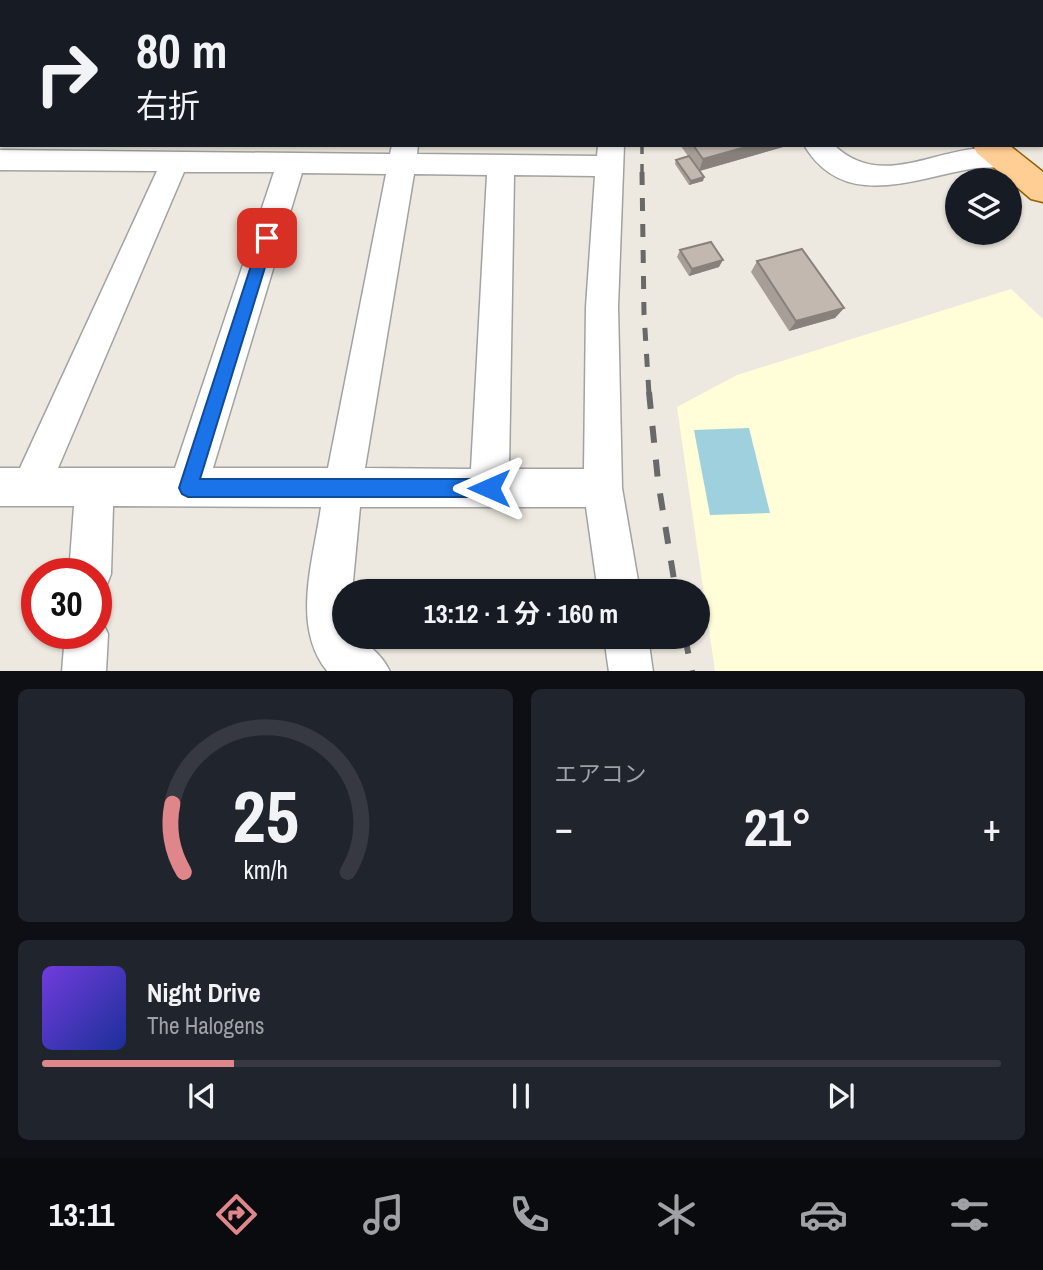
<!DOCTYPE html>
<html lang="ja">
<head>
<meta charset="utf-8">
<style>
	:root { --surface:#171b24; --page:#20242c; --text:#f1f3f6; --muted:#9ea1a6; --line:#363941; --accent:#de868a }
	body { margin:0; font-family:"Archivo Narrow","Noto Sans JP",sans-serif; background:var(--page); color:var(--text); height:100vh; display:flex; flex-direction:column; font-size:26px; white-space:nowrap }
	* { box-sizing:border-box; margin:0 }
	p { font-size:23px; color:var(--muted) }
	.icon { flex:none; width:38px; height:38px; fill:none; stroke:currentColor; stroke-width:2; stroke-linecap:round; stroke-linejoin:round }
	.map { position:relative; height:671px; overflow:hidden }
	.drawer { display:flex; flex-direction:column; gap:18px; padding:18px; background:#0d0f14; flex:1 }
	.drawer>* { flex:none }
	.banner { position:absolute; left:0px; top:0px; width:1043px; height:147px; box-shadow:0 2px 5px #0004; background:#171b24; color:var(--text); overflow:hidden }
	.fabs { position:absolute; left:945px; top:168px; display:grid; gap:14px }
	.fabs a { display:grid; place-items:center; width:77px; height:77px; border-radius:50%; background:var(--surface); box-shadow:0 2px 5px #0004; font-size:35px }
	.speed { position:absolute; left:21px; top:558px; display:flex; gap:14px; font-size:35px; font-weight:700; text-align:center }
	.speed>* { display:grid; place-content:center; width:91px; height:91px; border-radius:50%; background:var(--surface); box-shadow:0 2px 5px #0004; line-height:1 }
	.speed .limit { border:10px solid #d22; background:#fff; color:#111 }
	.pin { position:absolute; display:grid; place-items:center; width:60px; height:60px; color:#fff; margin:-30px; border-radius:14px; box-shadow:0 4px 10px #0006 }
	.me { position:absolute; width:77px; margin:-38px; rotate:270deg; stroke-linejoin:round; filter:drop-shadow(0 0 5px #0008) }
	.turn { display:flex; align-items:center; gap:24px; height:147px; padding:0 21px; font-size:32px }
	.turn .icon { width:91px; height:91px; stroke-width:2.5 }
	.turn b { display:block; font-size:49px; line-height:60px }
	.big { font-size:52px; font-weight:700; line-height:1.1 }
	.drawer .tile { flex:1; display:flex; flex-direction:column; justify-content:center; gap:10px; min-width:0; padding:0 24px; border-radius:10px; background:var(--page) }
	.drawer .dial { align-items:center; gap:0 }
	.dial svg { height:182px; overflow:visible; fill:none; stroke:var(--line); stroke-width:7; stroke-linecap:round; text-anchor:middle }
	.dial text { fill:var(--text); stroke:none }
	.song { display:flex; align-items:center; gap:21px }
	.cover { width:84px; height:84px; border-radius:10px; background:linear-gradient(135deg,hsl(260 70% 55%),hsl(230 70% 35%)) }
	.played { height:7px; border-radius:4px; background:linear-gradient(90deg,var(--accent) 20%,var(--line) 20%) }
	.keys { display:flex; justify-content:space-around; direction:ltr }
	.heat { display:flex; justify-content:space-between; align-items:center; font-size:38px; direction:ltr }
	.drawer .tiles { flex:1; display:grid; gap:18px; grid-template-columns:1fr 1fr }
	.tile:last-child { grid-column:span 2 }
	.trip { position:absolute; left:332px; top:579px; width:378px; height:70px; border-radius:35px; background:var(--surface); box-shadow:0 2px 5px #0004; font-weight:700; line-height:70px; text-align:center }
	.menu { display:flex; height:112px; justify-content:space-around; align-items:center; background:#090b0e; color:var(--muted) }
	.menu .icon { width:49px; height:49px }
	.menu .selected { color:var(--accent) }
	.menu b { font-size:32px; color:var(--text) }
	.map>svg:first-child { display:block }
	.education { fill:#fffed8 }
	.water { fill:#9ed1dd }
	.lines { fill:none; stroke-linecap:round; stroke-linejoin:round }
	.minor-casing { stroke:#a2a2a2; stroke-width:3 }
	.major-casing { stroke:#935e00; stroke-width:3 }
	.highway-casing { stroke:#dc1d64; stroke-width:3 }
	.minor { fill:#fff; fill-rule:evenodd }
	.major { fill:#ffce94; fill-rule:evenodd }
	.highway { fill:#e9849a; fill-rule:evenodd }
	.rail-far2 { stroke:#696969; stroke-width:3.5; stroke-dasharray:10 10; stroke-linecap:butt }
	.rail-far1 { stroke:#696969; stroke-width:5; stroke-dasharray:13 13; stroke-linecap:butt }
	.rail { stroke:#696969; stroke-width:6; stroke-dasharray:17 17; stroke-linecap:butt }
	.wall { fill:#a79e97 }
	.shaded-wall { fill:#88817b }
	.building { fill:#c2b8b0; stroke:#88817b; stroke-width:2 }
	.route { fill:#1a73e8; stroke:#114b97; stroke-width:2 }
</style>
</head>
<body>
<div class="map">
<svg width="1043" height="672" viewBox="0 0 1043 672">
	<rect width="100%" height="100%" fill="#ede9e0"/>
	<path class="education" d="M1011,289L1043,319V671H715L677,407L737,375Z"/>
	<path class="water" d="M749,428L770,513L710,515L694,430Z"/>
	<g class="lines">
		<defs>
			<path id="minor" d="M419,0H441L418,2Z
				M609,0H631V2H609Z
				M392,145H418L417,154L597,156L598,145H624L618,307L622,488L640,592H598L586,507H360L352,592H345V637C363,637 383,655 390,672H328C290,627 314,558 321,507L113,506L111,574L105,589L96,592V574H69L74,506H0V468H20L157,171L0,170V150L390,154ZM184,172H274L175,468H58ZM302,173L386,174L328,468H213ZM414,174L487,175L471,469L365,468ZM514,175L595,176L586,307L584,469H509Z
				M804,145H834C888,197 951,133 1013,151L1017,158L1013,165C999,169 984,166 970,169C913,179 843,211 804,145Z
				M96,617L101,619L108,634L106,672H62L65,634H96Z
				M604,637H648L653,672H609Z"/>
			<path id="major" d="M794,0H820L822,2H796Z
				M973,145H1009L1043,172V202L1031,199L977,153Z"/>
			<path id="highway" d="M84,0H110L83,2Z
				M0,120H2L0,142Z"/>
		</defs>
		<use href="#minor" class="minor-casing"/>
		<use href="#major" class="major-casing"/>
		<use href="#highway" class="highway-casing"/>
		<use href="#minor" class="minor"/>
		<use href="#major" class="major"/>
		<use href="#highway" class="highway"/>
		<path class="rail-far2" d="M642,174V145"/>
		<path class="rail-far1" d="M642,172L644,314L649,394"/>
		<path class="rail" d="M649,392L658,481L676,592
			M685,637L692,672"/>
	</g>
	<path class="wall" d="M0,0H39L38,2H2V4Z
		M680,145H790L700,171L704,177L703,181L689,185L675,164L676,160L688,156Z
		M680,250L719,267L689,276L677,257Z
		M757,261L844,308L835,318L789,331L751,272Z"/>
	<path class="shaded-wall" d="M25,0H39L38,2H26Z
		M753,145H790L699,171L703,159Z
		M704,177L703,181L689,185L691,181Z
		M723,260L719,267L689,276L692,269Z
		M844,308L835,318L789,331L796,321Z"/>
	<path class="building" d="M282,0H330V2H281Z
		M693,145H753L703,159Z
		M689,156L704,177L691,181L676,160Z
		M711,242L723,260L692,269L680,250Z
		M802,249L844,308L796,321L757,261Z"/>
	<path class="route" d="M267,232L274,238L200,479H489L495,482L498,488L495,495L489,497H188L182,494L179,488L260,238Z"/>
</svg>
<div class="fabs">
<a><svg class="icon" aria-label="layers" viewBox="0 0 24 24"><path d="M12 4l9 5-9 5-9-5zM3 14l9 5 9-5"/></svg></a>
</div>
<div class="speed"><div class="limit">30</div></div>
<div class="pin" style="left:267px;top:238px;background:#d93025"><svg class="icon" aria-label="arrive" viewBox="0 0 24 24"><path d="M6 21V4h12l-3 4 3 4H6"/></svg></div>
<svg class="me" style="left:489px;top:488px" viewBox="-20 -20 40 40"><path d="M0-17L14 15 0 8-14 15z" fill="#1a73e8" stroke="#fff" stroke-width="4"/></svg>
<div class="trip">13:12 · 1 分 · 160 m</div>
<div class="banner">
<div class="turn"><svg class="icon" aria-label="right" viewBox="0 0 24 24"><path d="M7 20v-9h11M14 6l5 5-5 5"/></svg><div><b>80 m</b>右折</div></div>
</div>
</div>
<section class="drawer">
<div class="tiles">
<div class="tile dial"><svg viewBox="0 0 100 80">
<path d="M14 69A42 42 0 1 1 86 69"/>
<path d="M14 69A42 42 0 0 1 9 39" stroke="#de868a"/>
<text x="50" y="56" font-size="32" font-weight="700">25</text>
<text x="50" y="72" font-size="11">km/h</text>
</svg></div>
<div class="tile"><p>エアコン</p>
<div class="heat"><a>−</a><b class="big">21°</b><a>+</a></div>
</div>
<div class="tile">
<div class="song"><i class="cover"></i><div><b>Night Drive</b><p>The Halogens</p></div></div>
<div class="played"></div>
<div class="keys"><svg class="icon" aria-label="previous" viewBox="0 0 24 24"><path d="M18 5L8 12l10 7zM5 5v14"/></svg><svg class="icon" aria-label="pause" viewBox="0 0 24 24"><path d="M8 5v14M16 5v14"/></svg><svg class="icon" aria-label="next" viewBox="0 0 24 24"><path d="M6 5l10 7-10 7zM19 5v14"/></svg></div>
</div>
</div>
</section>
<nav class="menu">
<b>13:11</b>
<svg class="icon selected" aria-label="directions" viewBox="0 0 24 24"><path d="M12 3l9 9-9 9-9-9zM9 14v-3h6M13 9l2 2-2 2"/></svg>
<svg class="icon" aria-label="music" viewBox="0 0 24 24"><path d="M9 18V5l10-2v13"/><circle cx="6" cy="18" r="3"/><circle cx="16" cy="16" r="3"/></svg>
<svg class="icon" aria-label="phone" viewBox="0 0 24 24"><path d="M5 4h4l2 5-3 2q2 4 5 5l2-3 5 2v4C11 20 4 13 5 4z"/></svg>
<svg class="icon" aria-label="climate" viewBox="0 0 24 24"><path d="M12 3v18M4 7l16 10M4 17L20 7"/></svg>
<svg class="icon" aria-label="car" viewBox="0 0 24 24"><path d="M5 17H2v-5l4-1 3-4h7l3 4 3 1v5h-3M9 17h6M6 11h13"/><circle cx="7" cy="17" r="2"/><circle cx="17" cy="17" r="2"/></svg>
<svg class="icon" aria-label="filters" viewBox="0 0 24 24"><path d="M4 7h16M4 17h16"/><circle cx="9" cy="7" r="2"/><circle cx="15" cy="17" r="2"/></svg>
</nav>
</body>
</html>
